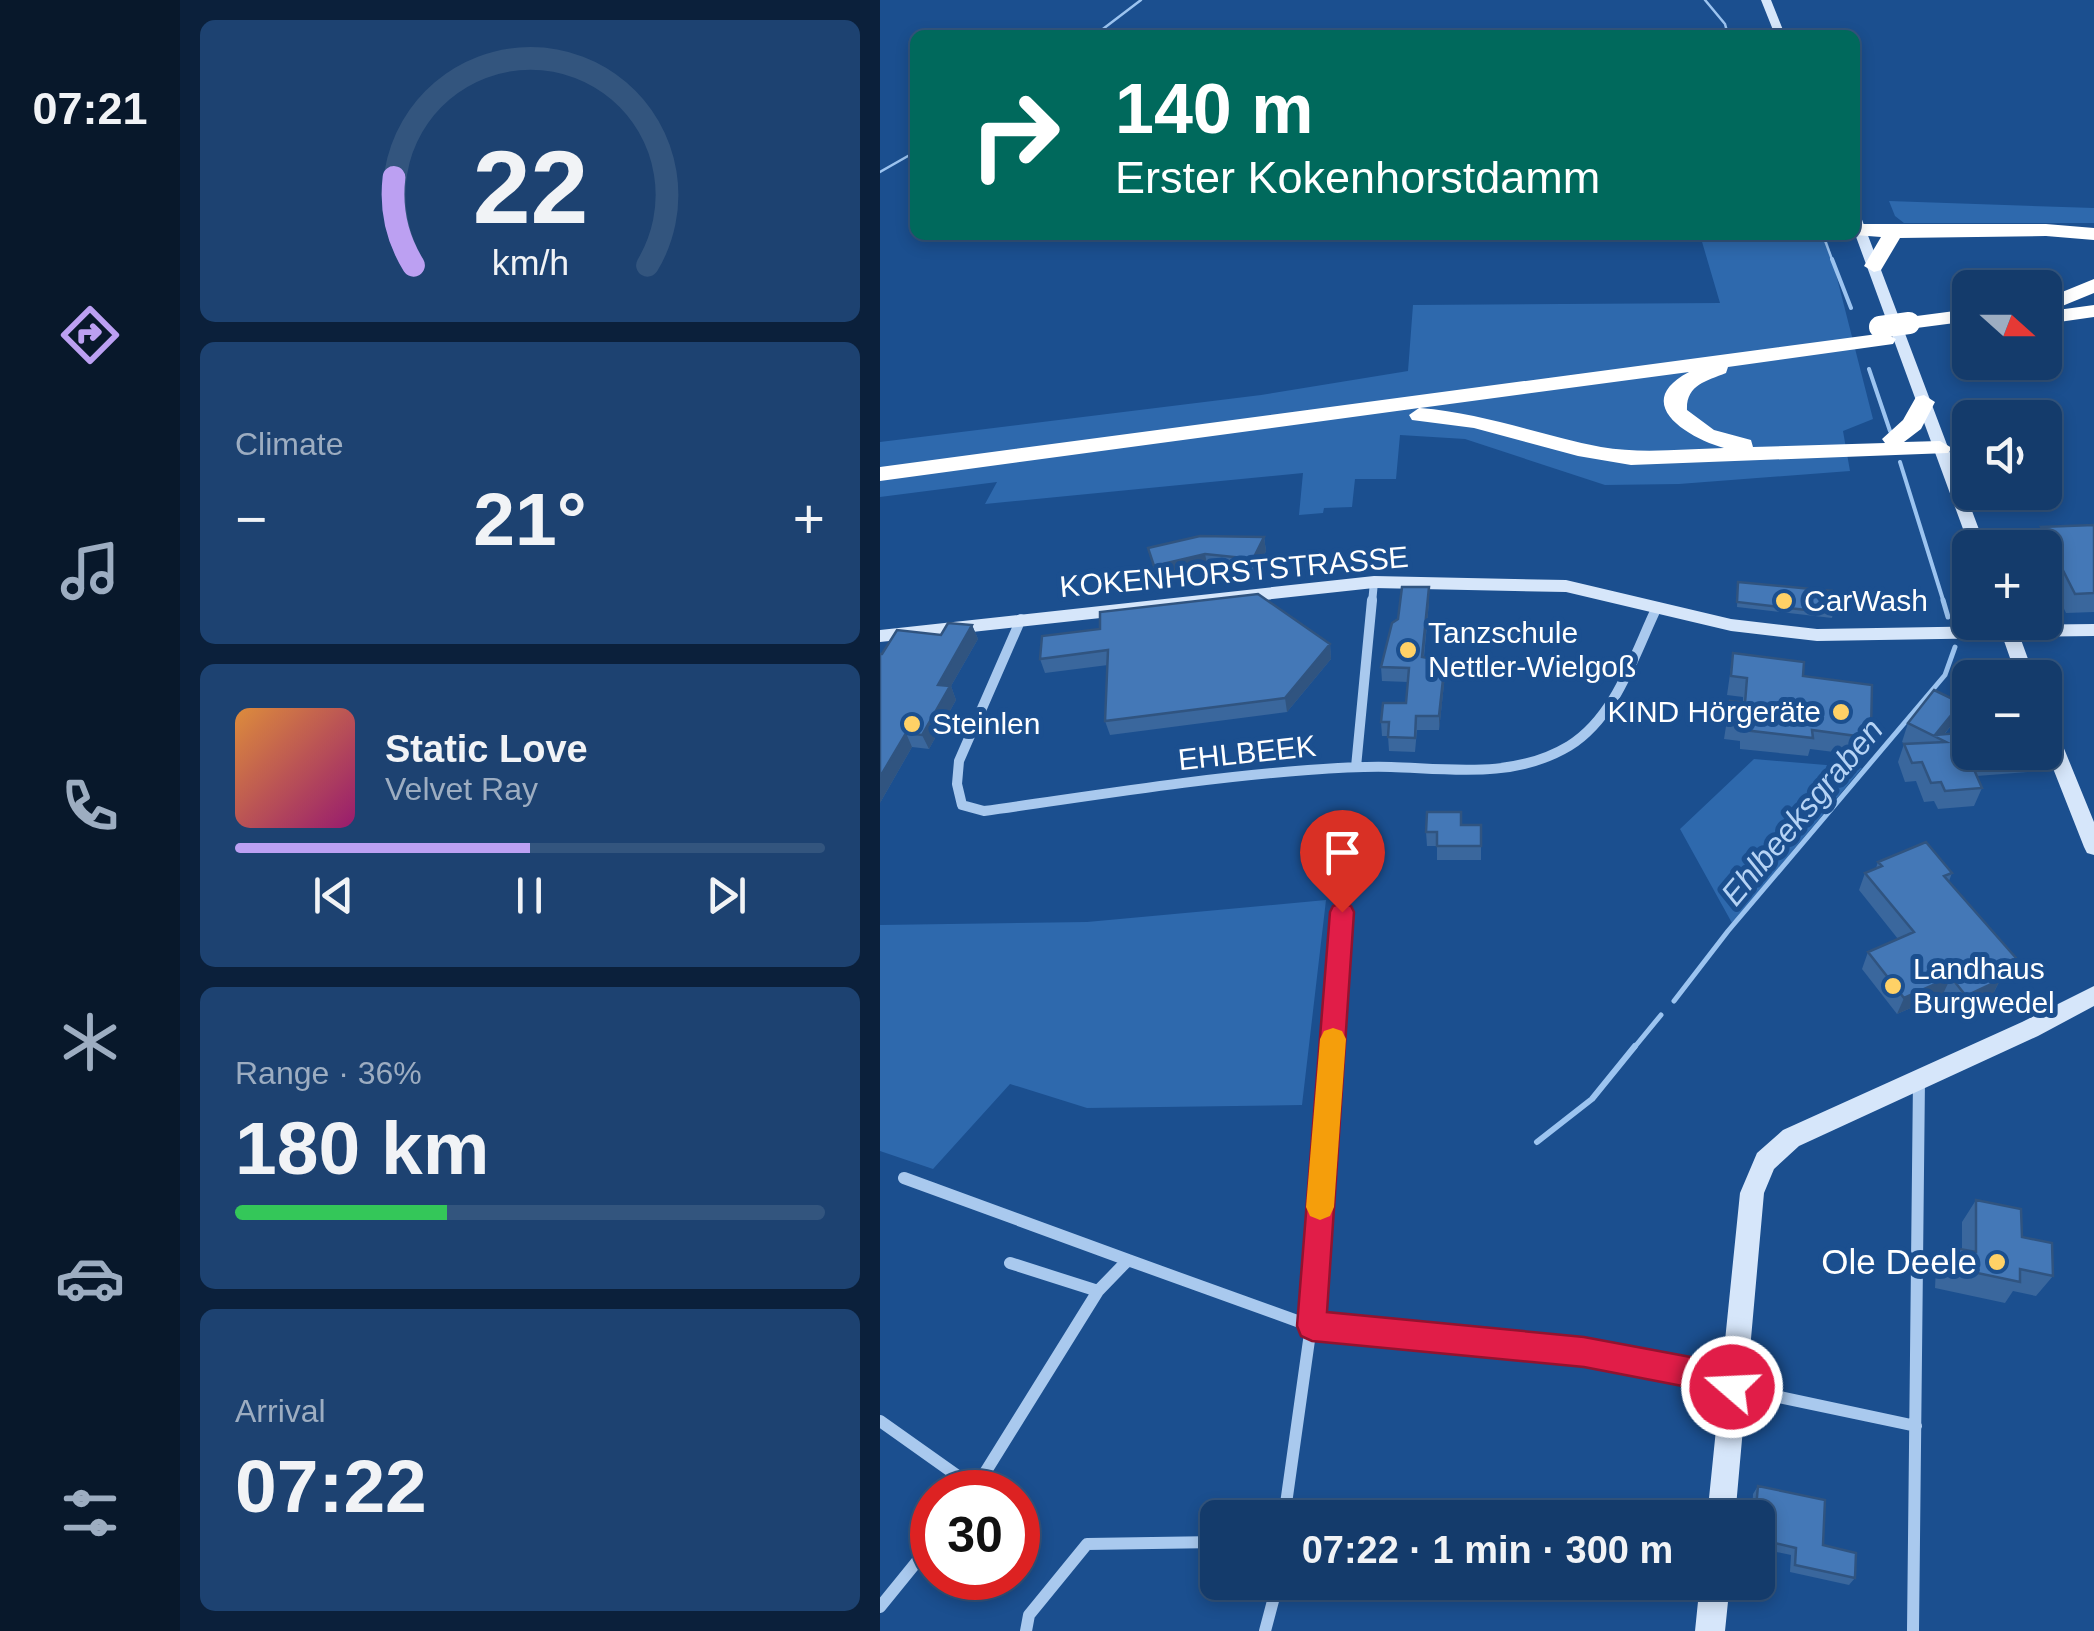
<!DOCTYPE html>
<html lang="en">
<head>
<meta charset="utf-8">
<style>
	:root { --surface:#143b6b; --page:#1d4271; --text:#f1f3f6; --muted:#9dadc1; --line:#33557e; --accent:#bca0f2 }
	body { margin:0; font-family:Arial,sans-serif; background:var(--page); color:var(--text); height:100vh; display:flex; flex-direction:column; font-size:38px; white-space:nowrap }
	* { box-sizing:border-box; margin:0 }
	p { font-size:32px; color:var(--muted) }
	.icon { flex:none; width:55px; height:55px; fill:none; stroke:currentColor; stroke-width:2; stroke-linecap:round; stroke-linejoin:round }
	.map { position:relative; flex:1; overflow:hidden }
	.sheet { display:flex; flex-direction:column; gap:20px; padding:20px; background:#0b203b; width:700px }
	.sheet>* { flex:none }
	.hud { position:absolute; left:30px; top:30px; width:950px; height:210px; border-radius:15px; box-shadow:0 5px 15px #0003,0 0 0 2px var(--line); background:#00695c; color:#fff; overflow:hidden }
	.needle { width:65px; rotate:111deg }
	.tools { position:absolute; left:1072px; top:270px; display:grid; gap:20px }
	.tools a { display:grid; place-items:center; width:110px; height:110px; border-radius:15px; background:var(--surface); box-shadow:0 5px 15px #0003,0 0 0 2px var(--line); font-size:50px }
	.speed { position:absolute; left:30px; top:1470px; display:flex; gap:20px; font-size:50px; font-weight:700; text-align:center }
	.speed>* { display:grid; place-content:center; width:130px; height:130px; border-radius:50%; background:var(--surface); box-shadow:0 5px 15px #0003,0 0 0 2px var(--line); line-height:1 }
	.speed .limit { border:15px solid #d22; background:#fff; color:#111 }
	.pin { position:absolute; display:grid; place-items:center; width:85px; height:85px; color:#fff; margin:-102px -42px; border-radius:50% 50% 50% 0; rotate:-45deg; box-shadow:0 0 10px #0007 }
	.pin .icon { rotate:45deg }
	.me { position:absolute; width:110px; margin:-55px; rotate:289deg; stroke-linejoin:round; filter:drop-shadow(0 0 8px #0008) }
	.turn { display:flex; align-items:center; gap:35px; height:210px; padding:0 40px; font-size:45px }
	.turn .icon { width:130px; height:130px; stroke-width:2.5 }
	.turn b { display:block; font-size:70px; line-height:85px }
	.big { font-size:75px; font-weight:800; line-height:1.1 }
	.sheet .tile { flex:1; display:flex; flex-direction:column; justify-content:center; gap:15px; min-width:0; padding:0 35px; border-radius:15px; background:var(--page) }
	.sheet .dial { align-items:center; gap:0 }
	.dial svg { height:260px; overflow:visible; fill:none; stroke:var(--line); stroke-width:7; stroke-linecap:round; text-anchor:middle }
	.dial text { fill:var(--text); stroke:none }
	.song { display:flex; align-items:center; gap:30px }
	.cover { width:120px; height:120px; border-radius:15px; background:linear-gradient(135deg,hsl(30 70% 55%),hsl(320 70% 35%)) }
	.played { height:10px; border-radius:5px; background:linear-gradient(90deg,var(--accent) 50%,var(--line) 50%) }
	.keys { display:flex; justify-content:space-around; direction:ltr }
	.heat { display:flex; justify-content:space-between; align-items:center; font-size:55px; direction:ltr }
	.charge { height:15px; border-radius:8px; background:linear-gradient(90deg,#34c759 36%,var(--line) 0) }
	.trip { position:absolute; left:320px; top:1500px; width:575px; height:100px; border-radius:15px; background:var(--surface); box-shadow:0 5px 15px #0003,0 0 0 2px var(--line); font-weight:800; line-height:100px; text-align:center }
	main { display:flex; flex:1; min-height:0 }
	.menu { display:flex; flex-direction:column; width:180px; justify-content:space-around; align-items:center; background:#08182b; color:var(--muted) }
	.menu .icon { width:70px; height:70px }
	.menu .selected { color:var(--accent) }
	.menu b { font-size:45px; color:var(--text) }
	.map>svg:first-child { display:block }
	.green { fill:#2e69ad }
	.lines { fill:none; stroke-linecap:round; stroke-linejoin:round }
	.stream-far3 { stroke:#9cc4f0; stroke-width:2.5 }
	.stream-far2 { stroke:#9cc4f0; stroke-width:4 }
	.stream-far1 { stroke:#9cc4f0; stroke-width:5 }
	.stream { stroke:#9cc4f0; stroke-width:6 }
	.minor-far2 { stroke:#a9c9ee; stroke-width:8 }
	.minor-far1 { stroke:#a9c9ee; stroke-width:10 }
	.minor { stroke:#a9c9ee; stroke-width:12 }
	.secondary { fill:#d6e6fa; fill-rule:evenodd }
	.motorway { fill:#fff; fill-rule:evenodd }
	.motorway-bridge { stroke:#fff; stroke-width:22 }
	.wall { fill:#3a679d }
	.shaded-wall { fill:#305480 }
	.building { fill:#4478b7; stroke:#305480; stroke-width:2.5 }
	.route { fill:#e11d48; stroke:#92132f; stroke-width:2.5 }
	.slow { fill:#f59e0b }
	.poi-dot { fill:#ffd166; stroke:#1b4f8f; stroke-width:4 }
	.labels { text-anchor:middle; stroke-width:10; stroke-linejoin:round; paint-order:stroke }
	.street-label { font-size:30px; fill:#fff; stroke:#1b4f8f }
	.poi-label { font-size:30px; fill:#fff; stroke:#1b4f8f; text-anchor:start }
	.water-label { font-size:32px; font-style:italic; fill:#b5d3f5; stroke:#1b4f8f }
	.near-poi-label { font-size:35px; fill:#fff; stroke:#1b4f8f; text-anchor:end }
</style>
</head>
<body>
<main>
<nav class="menu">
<b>07:21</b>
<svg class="icon selected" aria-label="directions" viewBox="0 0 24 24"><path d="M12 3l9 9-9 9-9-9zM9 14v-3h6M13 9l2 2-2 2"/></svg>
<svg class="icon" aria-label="music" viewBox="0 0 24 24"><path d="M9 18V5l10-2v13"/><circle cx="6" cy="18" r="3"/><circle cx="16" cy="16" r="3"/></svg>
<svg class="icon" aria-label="phone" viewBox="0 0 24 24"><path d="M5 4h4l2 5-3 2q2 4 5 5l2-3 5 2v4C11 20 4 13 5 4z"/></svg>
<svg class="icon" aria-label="climate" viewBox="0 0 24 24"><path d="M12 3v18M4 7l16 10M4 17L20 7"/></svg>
<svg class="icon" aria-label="car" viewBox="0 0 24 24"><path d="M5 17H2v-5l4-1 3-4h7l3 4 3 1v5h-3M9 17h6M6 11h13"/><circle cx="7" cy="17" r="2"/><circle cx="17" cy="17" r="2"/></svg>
<svg class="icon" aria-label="filters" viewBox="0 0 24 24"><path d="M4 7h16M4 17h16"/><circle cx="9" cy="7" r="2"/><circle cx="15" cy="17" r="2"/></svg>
</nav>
<section class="sheet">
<div class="tile dial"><svg viewBox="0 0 100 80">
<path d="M14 69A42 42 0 1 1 86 69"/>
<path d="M14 69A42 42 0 0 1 8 42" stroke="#bca0f2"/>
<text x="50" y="56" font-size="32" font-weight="700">22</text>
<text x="50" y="72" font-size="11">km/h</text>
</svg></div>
<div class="tile"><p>Climate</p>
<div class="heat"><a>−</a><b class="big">21°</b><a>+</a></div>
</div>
<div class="tile">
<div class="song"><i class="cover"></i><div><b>Static Love</b><p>Velvet Ray</p></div></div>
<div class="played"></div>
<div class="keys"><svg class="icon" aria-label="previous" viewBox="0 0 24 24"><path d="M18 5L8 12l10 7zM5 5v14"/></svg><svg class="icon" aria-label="pause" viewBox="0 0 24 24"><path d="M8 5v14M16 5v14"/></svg><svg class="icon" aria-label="next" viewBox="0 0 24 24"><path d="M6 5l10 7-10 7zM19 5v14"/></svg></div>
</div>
<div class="tile"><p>Range · 36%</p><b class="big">180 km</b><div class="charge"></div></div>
<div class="tile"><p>Arrival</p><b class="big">07:22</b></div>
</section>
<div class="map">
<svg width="1214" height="1631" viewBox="0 0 1214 1631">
	<rect width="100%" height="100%" fill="#1b4f8f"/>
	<path class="green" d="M1009,201L1214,208V223H1024L1015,216Z
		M820,235H946L993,419L963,431L970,471L799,484L725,485L585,439L520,435L516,479H475L472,507L444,508L443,513L419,515L423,473L105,504L117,482L0,497V442L381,395L528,371L533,305L840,303Z
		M874,759L982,768L852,923L800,829Z
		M446,900L422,1105L207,1108L130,1084L53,1169L0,1151V925L207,922Z"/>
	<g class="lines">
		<path class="stream-far3" d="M825,0L845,24L848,35
			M215,35L261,0
			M0,172L35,152
			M943,235L953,262"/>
		<path class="stream-far2" d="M952,259L971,308
			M989,369L1010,431
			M1020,462L1064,603"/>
		<path class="stream-far1" d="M1063,600L1068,617
			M794,1001L848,931L1065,675L1075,647
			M753,1049L781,1015"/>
		<path class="stream" d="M657,1142L712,1099L755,1046"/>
		<path class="minor-far2" d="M492,603L494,582"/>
		<path class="minor-far1" d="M141,619L79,761L77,784L82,805L104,811C212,796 319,778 428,770C455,768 483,766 511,767C571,769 634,779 689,746C736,717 754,655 777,607
			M476,767L492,600
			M452,1049L462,913"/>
		<path class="minor" d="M24,1178L248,1260
			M130,1263L218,1291L248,1260L431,1326L704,1352L832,1376L852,1387L1036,1426
			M0,1421L96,1489
			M93,1492L218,1291
			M404,1518L431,1326L452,1046
			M0,1607L52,1543
			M146,1631L149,1615L207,1544L338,1542
			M385,1631L398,1582
			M1033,1631L1039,1079"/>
		<path class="secondary" d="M881,0H891L905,35H895Z
			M975,213L981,217L1106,548H1090L975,234Z
			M494,576L686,580L851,619L937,629L1118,626L1117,622H1135L1136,625L1214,624V636L1140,637L1155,678H1137L1123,638L937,641L851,631L686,592L494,588L0,642V630Z
			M1165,717L1174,724L1214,822V855L1207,853L1204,847L1165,748Z
			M1214,986V1006L1158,1036L919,1146L894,1169L884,1193L855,1518H827L860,1193L877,1153L903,1130L1142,1022Z
			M820,1582H850L845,1631H815Z"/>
		<path class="motorway" d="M1166,224L1214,228V240L1166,236L1020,238L1001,270L994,272L984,266L1001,237L975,235V225L980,224Z
			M1214,279V293L1170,311L1214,305V317L1165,324V312L1169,311L1165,310V299Z
			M1090,309V321L1029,329L1018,323L1029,317Z
			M1005,333L1016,339L1013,344L848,367L846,373C826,381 806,385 807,410L834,430L871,440L873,447L1005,443L1002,439L1023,420L1036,397L1044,395L1055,402L1041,429L1024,442L1060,441L1072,448L1068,453L751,465L698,456L594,428L532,420L529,415L539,408L0,481V467ZM809,372C750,403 808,438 844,448C803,449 761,454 721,447C660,435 603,413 540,408Z"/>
		<path class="motorway-bridge" d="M1000,327L1029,323"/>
	</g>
	<path class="wall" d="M1214,525V612L1186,613L1165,569V548L1154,546L1161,527Z
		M384,537L386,551L375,573L328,568L277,580L268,548Z
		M858,587L953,613L952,618L857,607Z
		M549,602L544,657L565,675L559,730H537L535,752L509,751L508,736H502L501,722L526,703L528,682L502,681L501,667Z
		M92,625L98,639L71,686L76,700L49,749L32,747L0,803L61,635Z
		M162,636L450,644L451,659L407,712L230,735L225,721L228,665L165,673L160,659Z
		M853,653L923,676L991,731L986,750L980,749L978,755L930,749L928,756L860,749V741L844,739L850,701L863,703V697L847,695Z
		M1081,703L1074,722L1064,735L1167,752L1159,771L1097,776L1102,788L1094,806L1058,809L1054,801L1044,802L1036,781L1025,782L1018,762L1024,744H1025L1022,742L1028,723Z
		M581,825H601V860H557V846H547L546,832Z
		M998,862L1072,873L1069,881L1136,958L1127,975L1119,978L1120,980L1112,996L1078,1012L1063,994L1017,1014L982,969L988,952L1018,939L979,890L985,873L996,868Z
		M1096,1200L1142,1237L1173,1276L1156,1296L1133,1291L1125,1303L1055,1288L1056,1268L1069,1247L1082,1249V1222Z
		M878,1486L943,1545L975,1578L969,1585L910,1572L911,1555L878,1548V1518H872L873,1494Z"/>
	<path class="shaded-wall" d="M384,537L386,551L375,573L373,559Z
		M325,554L328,568L277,580L274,566Z
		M549,587V602L542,671V657Z
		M92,625L98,639L71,686L76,700L49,749L42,735L58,685Z
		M450,644L451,659L407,712L405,698Z
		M565,661V675L559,730V716Z
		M1081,703L1074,722L1060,739L1055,736Z
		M26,733L32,747L0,803V777Z
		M1136,958L1127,975L1103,986L1111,969Z
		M1071,977L1063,994L1017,1014L1024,998Z
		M1120,980L1112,996L1078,1012L1086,996Z"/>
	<path class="building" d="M1214,525V593L1195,594L1161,527Z
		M320,536L384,537L373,559L325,554L274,566L268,548Z
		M858,582L952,591L953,613L857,602Z
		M522,587H549L542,657L565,661L559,716H536L535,738L508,737L509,722H501L503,703H526L529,668L501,667L512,623L518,619Z
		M378,594L450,644L405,698L225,721L228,650L160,659L162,636L220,629V612Z
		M68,623L92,625L58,685L70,686L42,735L26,733L0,777V654H2L17,630L61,635Z
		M853,653L924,662L923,676L992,685L991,731H984V737L932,730L933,738L864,730L863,722L848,720L850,701L865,703L867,678L851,676Z
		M1054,690L1081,703L1055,735L1090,732V752H1165L1089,758L1102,788L1065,791L1061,782L1051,783L1042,762L1032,763L1024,744L1066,742L1028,723Z
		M547,812H581V825H601V846H557V832H546Z
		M1046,842L1072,873L1064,876L1136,958L1111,969L1120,980L1086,996L1071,977L1024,998L988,952L1034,932L985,873L1002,866L998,862Z
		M1096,1200L1141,1209L1142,1237L1172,1243L1173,1276L1140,1269V1282L1069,1267V1247L1096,1252Z
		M878,1486L945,1500L943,1545L976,1553L975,1578L915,1565L916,1548L878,1539V1518H875Z"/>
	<path class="route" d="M462,903L471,906L474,912L447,1312L704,1337L832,1361L863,1376L868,1387L863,1398L852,1403L828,1391L704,1367L432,1341L421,1336L417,1326L450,912L453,906Z"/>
	<path class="slow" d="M453,1028L462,1031L466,1039L454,1207L450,1216L440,1220L430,1216L426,1207L440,1039L444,1031Z"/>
	<g class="poi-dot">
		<circle cx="904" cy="601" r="10"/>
		<circle cx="528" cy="650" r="10"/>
		<circle cx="961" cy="712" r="10"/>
		<circle cx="32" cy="724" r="10"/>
		<circle cx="1013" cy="986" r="10"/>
		<circle cx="1117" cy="1262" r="10"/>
	</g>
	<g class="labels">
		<g class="street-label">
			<text transform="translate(354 572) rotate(-5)" y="10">KOKENHORSTSTRASSE</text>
			<text transform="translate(367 753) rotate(-6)" y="10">EHLBEEK</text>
		</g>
		<g class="poi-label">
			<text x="924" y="611">CarWash</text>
			<text x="548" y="643">Tanzschule<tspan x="548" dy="34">Nettler-Wielgoß</tspan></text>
			<text x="941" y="722" text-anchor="end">KIND Hörgeräte</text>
			<text x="52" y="734">Steinlen</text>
			<text x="1033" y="979">Landhaus<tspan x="1033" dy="34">Burgwedel</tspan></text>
		</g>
		<g class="water-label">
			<text transform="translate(922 812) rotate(-50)" y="11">Ehlbeeksgraben</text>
		</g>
		<g class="near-poi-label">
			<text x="1097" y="1274">Ole Deele</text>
		</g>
	</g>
</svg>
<div class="tools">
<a><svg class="needle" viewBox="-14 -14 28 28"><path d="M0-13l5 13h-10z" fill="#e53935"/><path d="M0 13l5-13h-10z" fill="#9dadc1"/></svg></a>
<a><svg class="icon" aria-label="sound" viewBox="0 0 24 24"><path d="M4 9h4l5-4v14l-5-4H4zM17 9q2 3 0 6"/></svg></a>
<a>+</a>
<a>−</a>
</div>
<div class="speed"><div class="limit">30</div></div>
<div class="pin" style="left:462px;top:912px;background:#d93025"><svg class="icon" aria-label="arrive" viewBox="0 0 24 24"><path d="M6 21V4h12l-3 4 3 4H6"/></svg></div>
<svg class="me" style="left:852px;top:1387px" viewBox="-20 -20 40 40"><circle r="17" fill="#e11d48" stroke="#fff" stroke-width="3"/><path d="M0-11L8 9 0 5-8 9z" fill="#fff"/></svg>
<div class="trip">07:22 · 1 min · 300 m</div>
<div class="hud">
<div class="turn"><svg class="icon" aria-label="right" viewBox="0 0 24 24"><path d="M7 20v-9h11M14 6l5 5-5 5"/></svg><div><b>140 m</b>Erster Kokenhorstdamm</div></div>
</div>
</div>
</main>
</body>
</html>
